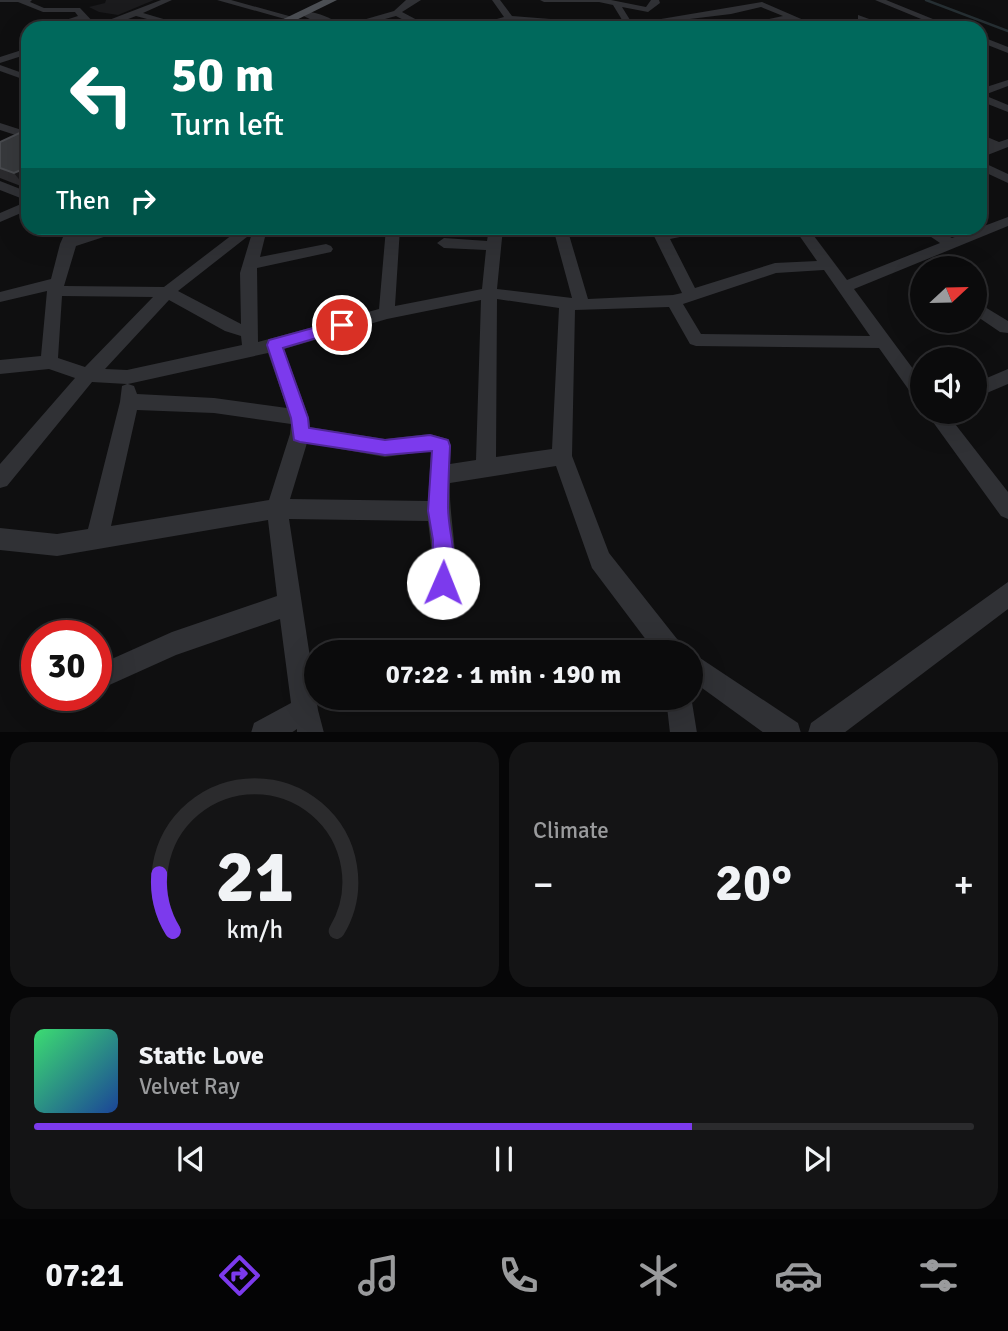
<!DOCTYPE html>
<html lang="en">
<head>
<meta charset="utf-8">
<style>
	:root { --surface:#0b0b0c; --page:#141415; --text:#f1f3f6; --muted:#9a9b9d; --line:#2b2b2d; --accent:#7c3aed }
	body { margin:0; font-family:Signika,sans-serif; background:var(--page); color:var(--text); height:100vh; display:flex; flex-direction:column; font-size:26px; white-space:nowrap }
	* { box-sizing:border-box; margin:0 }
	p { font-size:23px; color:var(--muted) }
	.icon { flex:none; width:38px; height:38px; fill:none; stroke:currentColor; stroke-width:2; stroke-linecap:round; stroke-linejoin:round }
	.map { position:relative; height:732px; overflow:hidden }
	.side { display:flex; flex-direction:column; gap:10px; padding:10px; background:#060607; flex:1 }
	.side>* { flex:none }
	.guide { position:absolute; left:21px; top:21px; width:966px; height:214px; border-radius:21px; box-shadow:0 7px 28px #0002,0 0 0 2px var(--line); background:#00695c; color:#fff; overflow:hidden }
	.needle { width:46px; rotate:68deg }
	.tools { position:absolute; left:910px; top:256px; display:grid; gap:14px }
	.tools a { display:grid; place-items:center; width:77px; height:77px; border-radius:50%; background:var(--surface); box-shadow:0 7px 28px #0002,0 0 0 2px var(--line); font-size:35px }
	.speed { position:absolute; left:21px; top:620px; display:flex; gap:14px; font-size:35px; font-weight:700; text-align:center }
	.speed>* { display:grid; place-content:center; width:91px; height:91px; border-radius:50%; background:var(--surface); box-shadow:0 7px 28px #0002,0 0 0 2px var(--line); line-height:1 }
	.speed .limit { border:10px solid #d22; background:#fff; color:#111 }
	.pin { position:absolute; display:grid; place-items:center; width:60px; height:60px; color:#fff; margin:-30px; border:4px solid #fff; border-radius:50%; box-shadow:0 2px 7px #0007 }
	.me { position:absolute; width:77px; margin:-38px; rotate:1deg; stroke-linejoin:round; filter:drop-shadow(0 0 5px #0008) }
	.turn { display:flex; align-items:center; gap:24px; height:147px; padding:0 35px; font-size:32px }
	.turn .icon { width:91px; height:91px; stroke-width:2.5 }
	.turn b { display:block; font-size:49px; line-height:60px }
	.then { display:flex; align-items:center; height:66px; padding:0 35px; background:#0003; gap:14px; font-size:26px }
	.big { font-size:52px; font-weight:800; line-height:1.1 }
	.side .tile { flex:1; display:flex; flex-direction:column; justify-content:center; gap:10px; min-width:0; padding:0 24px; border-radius:21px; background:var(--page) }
	.side .dial { align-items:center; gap:0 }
	.dial svg { height:182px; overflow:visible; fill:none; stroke:var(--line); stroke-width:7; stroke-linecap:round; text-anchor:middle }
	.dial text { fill:var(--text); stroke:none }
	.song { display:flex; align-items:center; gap:21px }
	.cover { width:84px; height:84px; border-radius:10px; background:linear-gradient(135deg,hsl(140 70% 55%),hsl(220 70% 35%)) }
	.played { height:7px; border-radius:4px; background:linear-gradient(90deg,var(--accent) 70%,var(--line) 70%) }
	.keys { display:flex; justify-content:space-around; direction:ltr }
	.heat { display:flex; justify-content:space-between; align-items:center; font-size:38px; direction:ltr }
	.side .tiles { flex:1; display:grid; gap:10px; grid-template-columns:1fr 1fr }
	.tile:last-child { grid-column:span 2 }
	.trip { position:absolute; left:304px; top:640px; width:399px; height:70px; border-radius:35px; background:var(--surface); box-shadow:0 7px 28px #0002,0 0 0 2px var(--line); font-weight:800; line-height:70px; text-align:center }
	.menu { display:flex; height:112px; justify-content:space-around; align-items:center; background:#040405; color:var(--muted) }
	.menu .icon { width:49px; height:49px }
	.menu .active { color:var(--accent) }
	.menu b { font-size:32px; color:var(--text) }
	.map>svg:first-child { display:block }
	.built { fill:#1b1b1d }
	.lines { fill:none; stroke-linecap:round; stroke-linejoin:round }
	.stream { stroke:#262f33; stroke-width:2.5 }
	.minor { fill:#303135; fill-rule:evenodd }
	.major { fill:#4c4f54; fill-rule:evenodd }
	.wall { fill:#2b2b2e }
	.shaded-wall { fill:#1a1a1c }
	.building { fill:#37393c; stroke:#484a4e; stroke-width:2 }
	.route { fill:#7c3aed; stroke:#51269a; stroke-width:2 }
</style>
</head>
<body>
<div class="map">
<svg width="1008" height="733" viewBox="0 0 1008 733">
	<rect width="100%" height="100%" fill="#0f0f10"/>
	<path class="built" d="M106,0H154L118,15L99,12L89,7L105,3Z"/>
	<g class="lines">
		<path class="stream" d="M926,0L1008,31"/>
		<path class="minor" d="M0,0H32L30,2L44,8H80L96,25L161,0H172L143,13L194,28H180L136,16L105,28H89L82,20L54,28H41L78,16L75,12H43L18,2H0Z
			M217,0H231L296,18L292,21Z
			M406,0H421L402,12L419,21V25H413L396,16C359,26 333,35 299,13C308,8 334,18 342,26L394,11Z
			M492,0H500L512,16L563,20L568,28L509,21L479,28H465L504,17Z
			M540,0H611L646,7L651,0H659L660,3L648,12L622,7L635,28H627L613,5L599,2H544Z
			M875,0H886L955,28H943Z
			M762,2L822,28H811L791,20L740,28L741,25L783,16L761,7L731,14L665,22L661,19Z
			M858,15L894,28H882L858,19Z
			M980,36L1008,47V53L980,42Z
			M28,48V54L0,63V57Z
			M0,65L28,75V81L0,71Z
			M1008,80V86L984,95L1008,105V112L980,101V89Z
			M0,123L28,132V139L0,130Z
			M980,134L999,142L1008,139V147L980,158V150L989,146L980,142Z
			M980,161L1008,174V183L980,170Z
			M0,181L28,192V201L0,190Z
			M28,201V210L0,222V213Z
			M1008,217V226L854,289L922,381V402L916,400L879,348L696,346L690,344L669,307L575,310L572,456L609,553L681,644L684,653H656L592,568L556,466L450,483C448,522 465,577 449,613L441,617L433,613L429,605L433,561L428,521L289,519L318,710L324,733H297V729L291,733H251L254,723L291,703L280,619L176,655L96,691V666L172,632L277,596L268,520L57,556L0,550V528L57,534L88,529L120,402L122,386L127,384L92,382L7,486L0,488V464L75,378L49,369L0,374V360L41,356L47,291L0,302V292L51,279L60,244L67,228H81L79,235L104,228H124L122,231L76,246L64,286L164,287L241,228H263L266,233L260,257L326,244L331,246L333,249L331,252L257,268L258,342L379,309L386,228H400L395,306L482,289L486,250L444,248L437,243L444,238L487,241L489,228H503L497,289L572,298L553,228H567L588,299L673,295L682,293L650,228H664L665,231L711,228L709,231L670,239L695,288L775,263L817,261L794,228H808L847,280L940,243L918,228H934L952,238ZM252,233L240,273L241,324L178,291ZM824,270L870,336L701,334L683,304L776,273ZM62,296L153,297L85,367L58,358ZM497,299L559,308L552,449L496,457ZM169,300L225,331L241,336L242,345L127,370L105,369ZM481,300L476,460L450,464L451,445L448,439L430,434L385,439L310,427L309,418L284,349L387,319ZM268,353L287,408L214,398L137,394L134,386L128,384ZM137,410L214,413L291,424L290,434L269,500L111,526ZM307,443L385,457L431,451L428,501L290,499Z
			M975,301L1008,321V333L1000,332L975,315Z
			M1008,369V384L975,398V383Z
			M925,411H945L1008,492V519L1001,516Z
			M1008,582V609L844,733H808L811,723Z
			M691,652L798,723L801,733H764L691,680Z
			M691,696L697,733H670L666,698H691Z"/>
		<path class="major" d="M323,0H337L280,28H265Z"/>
	</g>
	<path class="wall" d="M0,142L26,188L0,178Z"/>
	<path class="shaded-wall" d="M28,167V187L26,188L14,173Z"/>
	<path class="building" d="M28,129V167L14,173L0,168V142Z"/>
	<path class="route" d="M342,320L349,325L347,329L283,348L308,418L309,428L385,440L430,435L448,440L450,446C449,466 448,487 448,507C448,534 461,565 450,591L443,594L435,591L432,583L433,540L428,511L432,451L385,455L300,442L294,440L291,418L267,345L269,340Z"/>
</svg>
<div class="tools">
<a><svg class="needle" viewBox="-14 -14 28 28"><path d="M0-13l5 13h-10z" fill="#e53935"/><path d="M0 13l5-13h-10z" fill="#9a9b9d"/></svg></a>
<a><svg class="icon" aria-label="sound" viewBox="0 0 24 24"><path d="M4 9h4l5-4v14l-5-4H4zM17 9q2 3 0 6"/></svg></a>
</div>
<div class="speed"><div class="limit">30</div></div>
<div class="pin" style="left:342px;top:325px;background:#d93025"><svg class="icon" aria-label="arrive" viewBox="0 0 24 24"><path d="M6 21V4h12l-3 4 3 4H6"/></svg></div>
<svg class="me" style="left:443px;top:583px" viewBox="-20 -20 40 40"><circle r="19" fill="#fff"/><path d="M0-13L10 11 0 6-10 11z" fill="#7c3aed"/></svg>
<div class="trip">07:22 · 1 min · 190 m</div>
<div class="guide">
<div class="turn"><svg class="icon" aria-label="left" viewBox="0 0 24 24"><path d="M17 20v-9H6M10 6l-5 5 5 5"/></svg><div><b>50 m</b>Turn left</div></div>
<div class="then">Then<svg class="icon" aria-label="right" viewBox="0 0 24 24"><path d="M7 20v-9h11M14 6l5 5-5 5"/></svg></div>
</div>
</div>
<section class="side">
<div class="tiles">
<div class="tile dial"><svg viewBox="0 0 100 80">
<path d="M14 69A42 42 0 1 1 86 69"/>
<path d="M14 69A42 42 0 0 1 8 44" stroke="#7c3aed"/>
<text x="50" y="56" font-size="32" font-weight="700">21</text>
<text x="50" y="72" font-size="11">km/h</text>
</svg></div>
<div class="tile"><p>Climate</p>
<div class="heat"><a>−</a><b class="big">20°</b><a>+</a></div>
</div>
<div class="tile">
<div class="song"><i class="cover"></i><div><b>Static Love</b><p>Velvet Ray</p></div></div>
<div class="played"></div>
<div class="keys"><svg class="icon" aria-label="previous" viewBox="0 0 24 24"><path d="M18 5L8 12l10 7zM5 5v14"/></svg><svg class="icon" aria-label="pause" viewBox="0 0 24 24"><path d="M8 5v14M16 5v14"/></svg><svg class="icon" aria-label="next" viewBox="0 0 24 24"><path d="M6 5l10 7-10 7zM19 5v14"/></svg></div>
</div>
</div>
</section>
<nav class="menu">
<b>07:21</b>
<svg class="icon active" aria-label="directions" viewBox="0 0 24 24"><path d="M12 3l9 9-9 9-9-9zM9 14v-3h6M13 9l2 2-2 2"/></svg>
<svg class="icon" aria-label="music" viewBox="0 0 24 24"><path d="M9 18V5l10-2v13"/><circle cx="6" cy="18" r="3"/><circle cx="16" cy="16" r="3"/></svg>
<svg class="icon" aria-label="phone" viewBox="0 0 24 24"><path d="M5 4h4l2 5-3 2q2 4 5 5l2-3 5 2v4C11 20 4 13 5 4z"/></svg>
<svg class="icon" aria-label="climate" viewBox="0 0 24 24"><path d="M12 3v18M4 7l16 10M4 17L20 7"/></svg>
<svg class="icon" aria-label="car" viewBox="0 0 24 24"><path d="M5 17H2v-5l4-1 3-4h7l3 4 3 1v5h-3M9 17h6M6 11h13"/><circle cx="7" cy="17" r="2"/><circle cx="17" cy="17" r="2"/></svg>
<svg class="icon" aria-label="filters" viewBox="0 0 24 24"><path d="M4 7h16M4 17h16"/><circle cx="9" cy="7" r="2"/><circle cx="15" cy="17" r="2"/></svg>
</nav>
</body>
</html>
